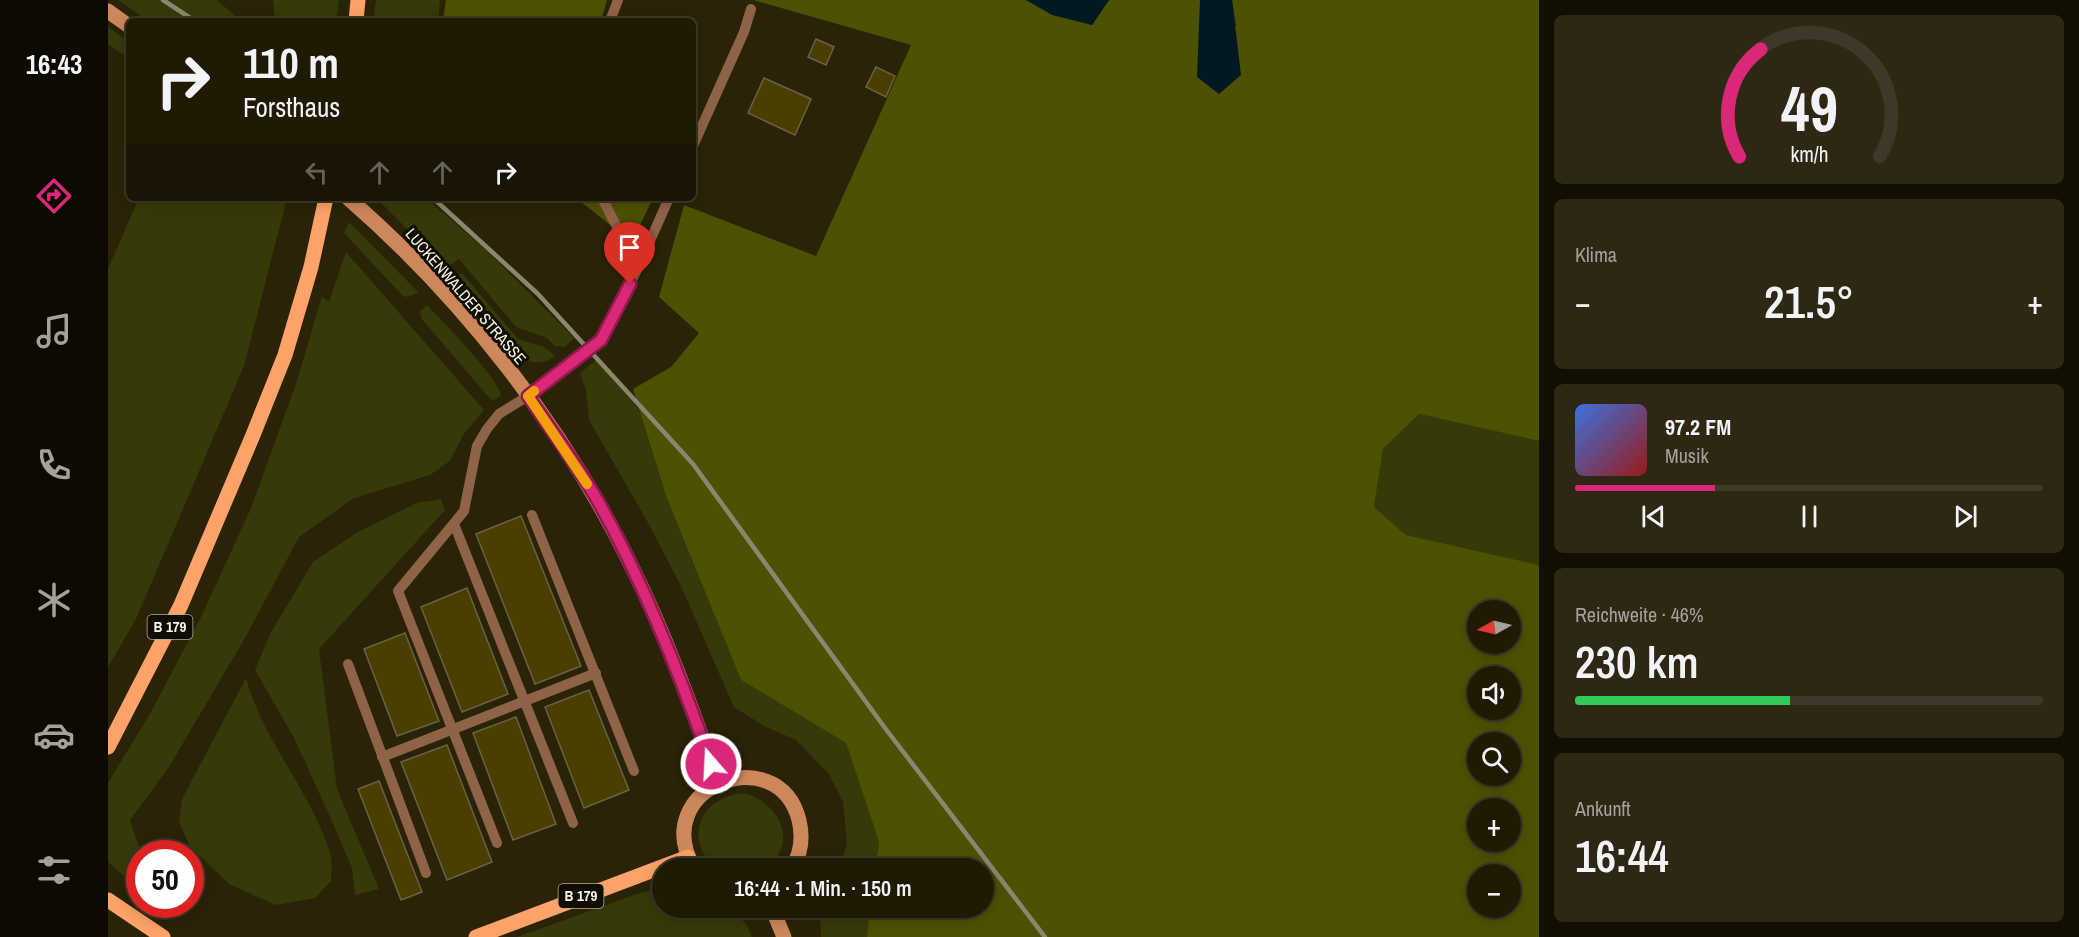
<!DOCTYPE html>
<html lang="de">
<head>
<meta charset="utf-8">
<style>
	:root { --surface:#201a05; --page:#2d2713; --text:#f1f3f6; --muted:#a2a19a; --line:#3d3827; --accent:#db2777 }
	body { margin:0; font-family:"Archivo Narrow",sans-serif; background:var(--page); color:var(--text); height:100vh; display:flex; flex-direction:column; font-size:22px; white-space:nowrap }
	* { box-sizing:border-box; margin:0 }
	p { font-size:20px; color:var(--muted) }
	.icon { flex:none; width:33px; height:33px; fill:none; stroke:currentColor; stroke-width:2; stroke-linecap:round; stroke-linejoin:round }
	.map { position:relative; flex:1; overflow:hidden }
	.details { display:flex; flex-direction:column; gap:15px; padding:15px; background:#120e03; width:540px }
	.details>* { flex:none }
	.guide { position:absolute; left:18px; top:18px; width:570px; height:183px; border-radius:9px; box-shadow:0 3px 15px #0003,0 0 0 2px var(--line); background:#201a05; color:var(--text); overflow:hidden }
	.needle { width:39px; rotate:262deg }
	.buttons { position:absolute; left:1359px; top:600px; display:grid; gap:12px }
	.buttons a { display:grid; place-items:center; width:54px; height:54px; border-radius:50%; background:var(--surface); box-shadow:0 3px 15px #0003,0 0 0 2px var(--line); font-size:30px }
	.speed { position:absolute; left:18px; top:840px; display:flex; gap:12px; font-size:30px; font-weight:700; text-align:center }
	.speed>* { display:grid; place-content:center; width:78px; height:78px; border-radius:50%; background:var(--surface); box-shadow:0 3px 15px #0003,0 0 0 2px var(--line); line-height:1 }
	.speed .limit { border:9px solid #d22; background:#fff; color:#111 }
	.pin { position:absolute; display:grid; place-items:center; width:51px; height:51px; color:#fff; margin:-62px -26px; border-radius:50% 50% 50% 0; rotate:-45deg; box-shadow:0 0 6px #0007 }
	.pin .icon { rotate:45deg }
	.me { position:absolute; width:66px; margin:-33px; rotate:341deg; stroke-linejoin:round; filter:drop-shadow(0 0 4px #0008) }
	.turn { display:flex; align-items:center; gap:21px; height:126px; padding:0 18px; font-size:27px }
	.turn .icon { width:78px; height:78px; stroke-width:2.5 }
	.turn b { display:block; font-size:42px; line-height:51px }
	.lanes { display:flex; align-items:center; height:57px; padding:0 18px; background:#0003; justify-content:center; gap:30px; direction:ltr }
	.lanes .off { opacity:.35 }
	.big { font-size:45px; font-weight:600; line-height:1.1 }
	.details .widget { flex:1; display:flex; flex-direction:column; justify-content:center; gap:9px; min-width:0; padding:0 21px; border-radius:9px; background:var(--page) }
	.details .dial { align-items:center; gap:0 }
	.dial svg { height:156px; overflow:visible; fill:none; stroke:var(--line); stroke-width:7; stroke-linecap:round; text-anchor:middle }
	.dial text { fill:var(--text); stroke:none }
	.song { display:flex; align-items:center; gap:18px }
	.cover { width:72px; height:72px; border-radius:9px; background:linear-gradient(135deg,hsl(220 70% 55%),hsl(0 70% 35%)) }
	.played { height:6px; border-radius:3px; background:linear-gradient(90deg,var(--accent) 30%,var(--line) 30%) }
	.keys { display:flex; justify-content:space-around; direction:ltr }
	.heat { display:flex; justify-content:space-between; align-items:center; font-size:33px; direction:ltr }
	.charge { height:9px; border-radius:4px; background:linear-gradient(90deg,#34c759 46%,var(--line) 0) }
	.trip { position:absolute; left:544px; top:858px; width:342px; height:60px; border-radius:30px; background:var(--surface); box-shadow:0 3px 15px #0003,0 0 0 2px var(--line); font-weight:600; line-height:60px; text-align:center }
	main { display:flex; flex:1; min-height:0 }
	.menu { display:flex; flex-direction:column; width:108px; justify-content:space-around; align-items:center; background:#0d0a02; color:var(--muted) }
	.menu .icon { width:42px; height:42px }
	.menu .selected { color:var(--accent) }
	.menu b { font-size:27px; color:var(--text) }
	.map>svg:first-child { display:block }
	.green { fill:#363a08 }
	.forest { fill:#4d5202; fill-rule:evenodd }
	.water { fill:#021823 }
	.building { fill:#4a3e00; stroke:#696245; stroke-width:1.5 }
	.lines { fill:none; stroke-linecap:round; stroke-linejoin:round }
	.lane { stroke:#8f6348; stroke-width:10 }
	.secondary { stroke:#cd875b; stroke-width:15 }
	.primary { stroke:#fda268; stroke-width:15 }
	.rail { stroke:#8b866f; stroke-width:4.5 }
	.route-casing { stroke:#8e194d; stroke-width:15 }
	.route { stroke:#db2777; stroke-width:10 }
	.slow { stroke:#f59e0b; stroke-width:10 }
	.labels { text-anchor:middle; stroke-width:6; stroke-linejoin:round; paint-order:stroke }
	.shield { fill:#100d03; stroke:#b2afa0; stroke-width:1.5 }
	.shield-label { font-size:15px; font-weight:bold; fill:#f8f4e3 }
	.street-label { font-size:16px; fill:#f8f4e3; stroke:#100d03 }
</style>
</head>
<body>
<main>
<nav class="menu">
<b>16:43</b>
<svg class="icon selected" aria-label="directions" viewBox="0 0 24 24"><path d="M12 3l9 9-9 9-9-9zM9 14v-3h6M13 9l2 2-2 2"/></svg>
<svg class="icon" aria-label="music" viewBox="0 0 24 24"><path d="M9 18V5l10-2v13"/><circle cx="6" cy="18" r="3"/><circle cx="16" cy="16" r="3"/></svg>
<svg class="icon" aria-label="phone" viewBox="0 0 24 24"><path d="M5 4h4l2 5-3 2q2 4 5 5l2-3 5 2v4C11 20 4 13 5 4z"/></svg>
<svg class="icon" aria-label="climate" viewBox="0 0 24 24"><path d="M12 3v18M4 7l16 10M4 17L20 7"/></svg>
<svg class="icon" aria-label="car" viewBox="0 0 24 24"><path d="M5 17H2v-5l4-1 3-4h7l3 4 3 1v5h-3M9 17h6M6 11h13"/><circle cx="7" cy="17" r="2"/><circle cx="17" cy="17" r="2"/></svg>
<svg class="icon" aria-label="filters" viewBox="0 0 24 24"><path d="M4 7h16M4 17h16"/><circle cx="9" cy="7" r="2"/><circle cx="15" cy="17" r="2"/></svg>
</nav>
<div class="map">
<svg width="1431" height="937" viewBox="0 0 1431 937">
	<rect width="100%" height="100%" fill="#2a2307"/>
	<path class="green" d="M10,0H109L133,21H40Z
		M165,0H231L228,21H167Z
		M268,0H332L330,21H265Z
		M0,27L21,42V59L0,44Z
		M31,198H179L136,366L28,619L0,667V269Z
		M268,198H318L379,251L466,338L457,347L447,346L439,338L408,327L351,259L338,268Z
		M241,222L311,293L298,297L294,295L236,233Z
		M238,252L376,410L355,435L342,461L322,475L246,498L191,537L137,638L61,767L22,820L33,853L31,890L0,862V783L43,712L94,615L143,508L188,384L214,296L221,302Z
		M354,273L410,339L436,347L447,356C438,362 430,365 420,360C402,351 363,296 348,277Z
		M319,305C333,320 393,380 393,396L384,401L313,318L312,311Z
		M488,360L531,409L558,496L633,680L738,743L771,842L767,868H731L739,844L735,801L720,773L688,740L656,726L626,707L572,584L538,519L481,420L478,390L472,373Z
		M1311,414L1431,441V565L1298,535L1266,507L1275,449Z
		M333,499L337,510L211,649L229,789L271,889L247,895L244,868L224,821L186,738L147,670L162,634L205,562L250,532L309,503Z
		M138,678C155,741 203,791 222,853C225,862 223,873 223,881L207,898L168,905L121,884L82,847L71,822L74,799Z
		M636,793C671,802 692,843 658,868H607C574,837 594,796 636,793Z
		M555,888V908C589,908 631,897 644,937H409L532,893Z
		M717,908H762L759,937H713L712,921Z"/>
	<path class="forest" d="M338,0H499L493,21H335Z
		M645,0H918L984,25L1001,0H1092L1094,16L1128,26L1124,0H1431V441L1311,414L1275,449L1266,507L1298,535L1431,565V937H759L762,908H876V868H767L771,842L738,743L633,680L558,496L525,389L563,367L591,333L551,297L576,205L708,256L803,45ZM1370,610H1402V644H1370ZM1370,676H1402V710H1370ZM1370,742H1402V776H1370ZM1370,808H1402V842H1370ZM1370,874H1402V908H1370Z
		M468,198H545L524,242Z"/>
	<path class="water" d="M918,0H1001L984,25L944,15Z
		M1092,0H1124L1133,75L1111,94L1089,77Z"/>
	<path class="building" d="M708,39L726,47L718,65L700,57Z
		M768,67L787,76L778,97L758,87Z
		M656,78L703,99L687,135L640,113Z
		M413,516L473,666L427,684L368,534Z
		M359,588L400,694L354,712L313,607Z
		M297,633L331,721L289,736L256,649Z
		M481,690L521,790L476,808L437,707Z
		M408,717L448,824L405,840L365,733Z
		M339,745L384,862L339,880L293,762Z
		M271,781L314,892L293,900L250,789Z"/>
	<g class="lines">
		<path class="lane" d="M502,21L510,0
			M585,146L636,32L643,9
			M530,268L561,198
			M424,515L526,771
			M346,524L465,823
			M240,664L318,873
			M274,757L488,673
			M389,843L290,591L356,511L369,446L379,429L391,414L420,396L493,340L530,268L494,198"/>
		<path class="secondary" d="M0,11L21,26
			M240,198C355,298 455,426 522,563C557,633 584,708 610,783
			M586,868C539,787 670,738 691,820C695,837 693,854 684,868
			M664,908L676,937"/>
		<path class="primary" d="M248,21L250,0
			M0,747L73,605L145,435L177,355L203,267L218,198
			M0,900L55,937
			M368,937L580,857"/>
		<path class="rail" d="M55,0L87,21
			M325,198L430,294L585,464L777,728L937,937"/>
	</g>
	<g class="lines">
		<defs>
			<path id="route" d="M522,284L493,340L420,396C444,431 470,466 491,503C537,585 572,674 603,764"/>
		</defs>
		<use href="#route" class="route-casing"/>
		<use href="#route" class="route"/>
		<path class="slow" d="M426,391L420,396L479,484"/>
	</g>
	<g class="labels">
		<g class="shield">
			<rect x="39.5" y="615" width="45" height="24" rx="4.5"/>
			<rect x="450.5" y="884" width="45" height="24" rx="4.5"/>
		</g>
		<g class="shield-label">
			<text x="62" y="632">B 179</text>
			<text x="473" y="901">B 179</text>
		</g>
		<g class="street-label">
			<text transform="translate(358 296) rotate(49)" y="6">LUCKENWALDER STRASSE</text>
		</g>
	</g>
</svg>
<div class="buttons">
<a><svg class="needle" viewBox="-14 -14 28 28"><path d="M0-13l5 13h-10z" fill="#e53935"/><path d="M0 13l5-13h-10z" fill="#a2a19a"/></svg></a>
<a><svg class="icon" aria-label="sound" viewBox="0 0 24 24"><path d="M4 9h4l5-4v14l-5-4H4zM17 9q2 3 0 6"/></svg></a>
<a><svg class="icon" aria-label="search" viewBox="0 0 24 24"><circle cx="10" cy="10" r="6"/><path d="M15 15l6 6"/></svg></a>
<a>+</a>
<a>−</a>
</div>
<div class="speed"><div class="limit">50</div></div>
<div class="pin" style="left:522px;top:284px;background:#d93025"><svg class="icon" aria-label="arrive" viewBox="0 0 24 24"><path d="M6 21V4h12l-3 4 3 4H6"/></svg></div>
<svg class="me" style="left:603px;top:764px" viewBox="-20 -20 40 40"><circle r="17" fill="#db2777" stroke="#fff" stroke-width="3"/><path d="M0-11L8 9 0 5-8 9z" fill="#fff"/></svg>
<div class="trip">16:44 · 1 Min. · 150 m</div>
<div class="guide">
<div class="turn"><svg class="icon" aria-label="right" viewBox="0 0 24 24"><path d="M7 20v-9h11M14 6l5 5-5 5"/></svg><div><b>110 m</b>Forsthaus</div></div>
<div class="lanes"><svg class="icon off" aria-label="left" viewBox="0 0 24 24"><path d="M17 20v-9H6M10 6l-5 5 5 5"/></svg><svg class="icon off" aria-label="ahead" viewBox="0 0 24 24"><path d="M12 20V5M6 11l6-6 6 6"/></svg><svg class="icon off" aria-label="ahead" viewBox="0 0 24 24"><path d="M12 20V5M6 11l6-6 6 6"/></svg><svg class="icon" aria-label="right" viewBox="0 0 24 24"><path d="M7 20v-9h11M14 6l5 5-5 5"/></svg></div>
</div>
</div>
<section class="details">
<div class="widget dial"><svg viewBox="0 0 100 80">
<path d="M14 69A42 42 0 1 1 86 69"/>
<path d="M14 69A42 42 0 0 1 25 14" stroke="#db2777"/>
<text x="50" y="56" font-size="32" font-weight="700">49</text>
<text x="50" y="72" font-size="11">km/h</text>
</svg></div>
<div class="widget"><p>Klima</p>
<div class="heat"><a>−</a><b class="big">21.5°</b><a>+</a></div>
</div>
<div class="widget">
<div class="song"><i class="cover"></i><div><b>97.2 FM</b><p>Musik</p></div></div>
<div class="played"></div>
<div class="keys"><svg class="icon" aria-label="previous" viewBox="0 0 24 24"><path d="M18 5L8 12l10 7zM5 5v14"/></svg><svg class="icon" aria-label="pause" viewBox="0 0 24 24"><path d="M8 5v14M16 5v14"/></svg><svg class="icon" aria-label="next" viewBox="0 0 24 24"><path d="M6 5l10 7-10 7zM19 5v14"/></svg></div>
</div>
<div class="widget"><p>Reichweite · 46%</p><b class="big">230 km</b><div class="charge"></div></div>
<div class="widget"><p>Ankunft</p><b class="big">16:44</b></div>
</section>
</main>
</body>
</html>
